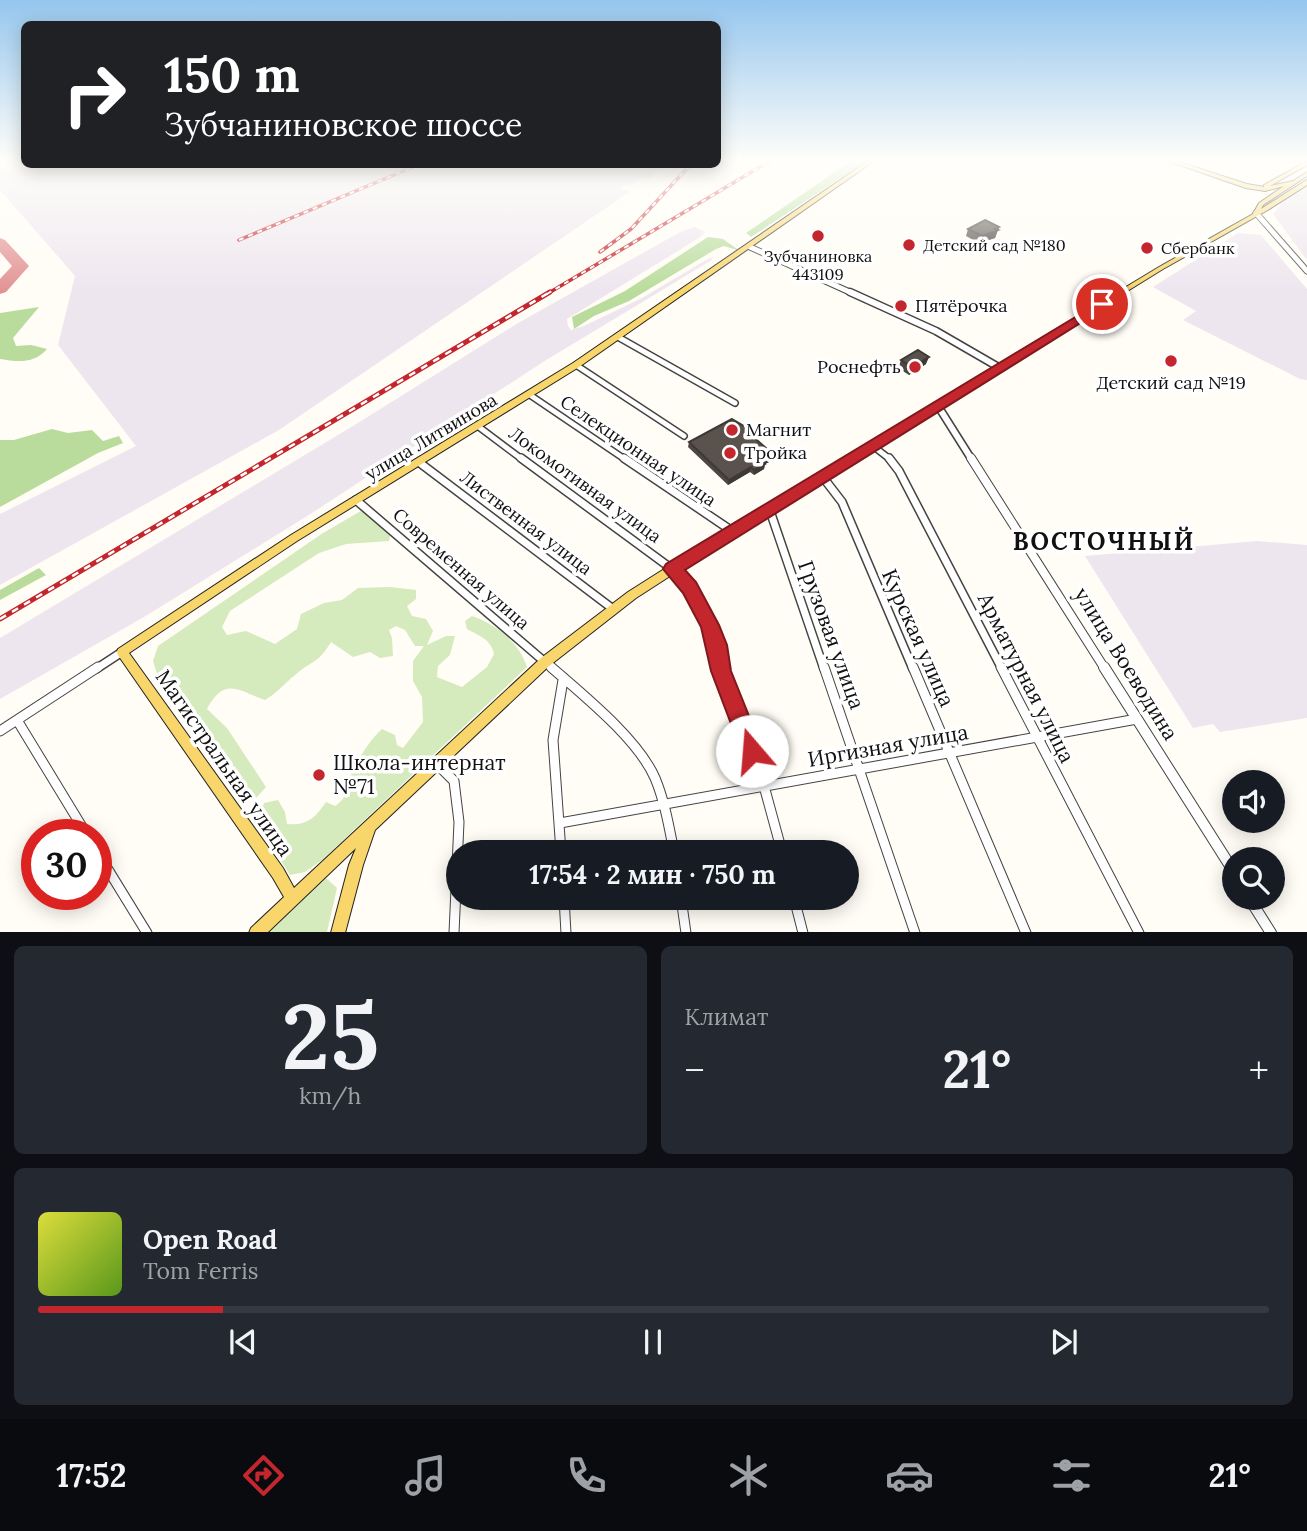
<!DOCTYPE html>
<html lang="ru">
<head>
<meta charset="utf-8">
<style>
	:root { --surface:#171b24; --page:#242831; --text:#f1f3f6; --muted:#9ea1a6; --line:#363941; --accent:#c4262e }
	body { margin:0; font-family:Lora,serif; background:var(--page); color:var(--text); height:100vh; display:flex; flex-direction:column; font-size:26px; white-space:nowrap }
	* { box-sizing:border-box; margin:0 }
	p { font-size:23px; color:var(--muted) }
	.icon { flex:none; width:38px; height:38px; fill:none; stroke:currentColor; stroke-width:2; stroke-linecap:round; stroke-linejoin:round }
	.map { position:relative; height:932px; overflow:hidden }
	.drawer { display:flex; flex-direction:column; gap:14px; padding:14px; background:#0d0f14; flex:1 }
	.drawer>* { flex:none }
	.guide { position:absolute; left:21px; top:21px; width:700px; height:147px; border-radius:10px; box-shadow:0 4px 18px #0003; background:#202124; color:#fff; overflow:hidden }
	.tools { position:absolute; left:1222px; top:770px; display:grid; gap:14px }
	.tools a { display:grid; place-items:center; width:63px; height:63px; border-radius:50%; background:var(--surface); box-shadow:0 4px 18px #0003; font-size:35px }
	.speed { position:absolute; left:21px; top:819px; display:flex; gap:14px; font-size:35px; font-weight:700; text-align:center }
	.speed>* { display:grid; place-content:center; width:91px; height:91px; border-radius:50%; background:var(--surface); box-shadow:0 4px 18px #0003; line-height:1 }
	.speed .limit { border:10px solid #d22; background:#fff; color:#111 }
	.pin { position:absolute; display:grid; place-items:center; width:60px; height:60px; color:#fff; margin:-30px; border:4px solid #fff; border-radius:50%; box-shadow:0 2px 7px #0007 }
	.me { position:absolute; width:77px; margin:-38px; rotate:342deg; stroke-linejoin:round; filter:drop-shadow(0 0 5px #0008) }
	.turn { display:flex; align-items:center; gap:24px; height:147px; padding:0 28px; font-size:32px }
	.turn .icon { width:91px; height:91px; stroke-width:2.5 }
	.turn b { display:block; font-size:49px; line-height:60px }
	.big { font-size:52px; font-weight:700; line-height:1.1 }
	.drawer .tile { flex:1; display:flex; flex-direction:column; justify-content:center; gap:10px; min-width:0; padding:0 24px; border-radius:10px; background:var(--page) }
	.drawer .dial { align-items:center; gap:0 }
	.dial b { font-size:91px; line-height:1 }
	.song { display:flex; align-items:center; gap:21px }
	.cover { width:84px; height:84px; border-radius:10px; background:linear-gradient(135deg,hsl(60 70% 55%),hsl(90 70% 35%)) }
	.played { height:7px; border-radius:4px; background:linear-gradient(90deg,var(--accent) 15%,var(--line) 15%) }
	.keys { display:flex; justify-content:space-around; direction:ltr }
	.heat { display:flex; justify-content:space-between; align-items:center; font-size:38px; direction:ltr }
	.drawer .tiles { flex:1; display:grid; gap:14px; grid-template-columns:1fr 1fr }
	.tile:last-child { grid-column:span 2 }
	.trip { position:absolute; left:446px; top:840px; width:413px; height:70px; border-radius:35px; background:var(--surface); box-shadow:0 4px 18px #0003; font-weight:700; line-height:70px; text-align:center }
	.tab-bar { display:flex; height:112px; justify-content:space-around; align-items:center; background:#090b0e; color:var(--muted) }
	.tab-bar .icon { width:49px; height:49px }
	.tab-bar .selected { color:var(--accent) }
	.tab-bar b { font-size:32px; color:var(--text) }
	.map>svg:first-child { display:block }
	.industrial { fill:#eee6ef }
	.green { fill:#d5ebbd }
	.forest { fill:#b9dc9c }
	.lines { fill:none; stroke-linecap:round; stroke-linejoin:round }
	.taxiway { fill:#e29292; fill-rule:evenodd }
	.minor-far2-casing { stroke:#444; stroke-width:8 }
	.minor-far1-casing { stroke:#444; stroke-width:10 }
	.minor-casing { stroke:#444; stroke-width:11 }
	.tertiary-far3-casing { stroke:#444; stroke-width:7 }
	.tertiary-far2-casing { stroke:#444; stroke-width:9 }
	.tertiary-far1-casing { stroke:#444; stroke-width:10 }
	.tertiary-casing { stroke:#444; stroke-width:12 }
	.primary-casing { stroke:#222; stroke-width:2 }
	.minor-far2 { stroke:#fff; stroke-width:5 }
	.minor-far1 { stroke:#fff; stroke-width:7 }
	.minor { stroke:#fff; stroke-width:9 }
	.tertiary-far3 { stroke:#fff; stroke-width:5 }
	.tertiary-far2 { stroke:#fff; stroke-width:6 }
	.tertiary-far1 { stroke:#fff; stroke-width:8 }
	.tertiary { stroke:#fff; stroke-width:10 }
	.primary { fill:#f9d66b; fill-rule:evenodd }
	.rail-far1-casing { stroke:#c4262e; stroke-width:3.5 }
	.rail-casing { stroke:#c4262e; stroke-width:5 }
	.rail-far1 { stroke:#fff; stroke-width:2; stroke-dasharray:5; stroke-linecap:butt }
	.rail { stroke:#fff; stroke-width:2.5; stroke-dasharray:7; stroke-linecap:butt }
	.wall { fill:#4d4742 }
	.shaded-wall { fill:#3f3936 }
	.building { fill:#5a524d; stroke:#3f3936; stroke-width:2 }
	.route { fill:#c4262e; stroke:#7f191e; stroke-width:2 }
	.poi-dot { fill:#c4262e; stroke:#fff; stroke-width:2.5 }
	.labels { text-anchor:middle; stroke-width:7; stroke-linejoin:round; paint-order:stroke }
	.far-poi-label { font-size:16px; fill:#111; stroke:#fff; text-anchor:start }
	.poi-label { font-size:18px; fill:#111; stroke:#fff; text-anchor:start }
	.street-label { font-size:18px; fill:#111; stroke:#fff }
	.near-street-label { font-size:21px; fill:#111; stroke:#fff }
	.near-poi-label { font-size:21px; fill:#111; stroke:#fff; text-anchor:start }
	.district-label { font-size:24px; font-weight:bold; letter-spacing:2px; fill:#111; stroke:#fff }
</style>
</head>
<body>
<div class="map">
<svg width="1307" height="933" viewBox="0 0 1307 933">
	<rect width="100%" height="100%" fill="#fffdf5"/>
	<path class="industrial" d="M0,161H24V164L666,165L648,179L642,178L633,184L624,185L620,189L631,191L279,430L0,585V514L136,446L58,345L75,276L0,190Z
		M1307,187V260L1273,214L1285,200Z
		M695,227L705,232L699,238L567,319L568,326L571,330L584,326L642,298L711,257L712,260L543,362L312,513L144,617L0,699V638L353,426L518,323L682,231Z
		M1238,233L1261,235L1307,289V380L1300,379L1183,320L1196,311L1153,287Z
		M1257,541L1307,545V718L1220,732L1213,724L1193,728L1085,556Z"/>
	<path class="green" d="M366,508L391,532L389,541L346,544L319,553L230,611L222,627L227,635L246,631L275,644L297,629L301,614L324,603L342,600L358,588L390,587L416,590V599L407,606L412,616L426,619L433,631L427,645L446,636H455L450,655L438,666L437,677L462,687L487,667L494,654C491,639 479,636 467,629L465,621L472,616C497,625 519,642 527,667L322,860L305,872L290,875L257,823L264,803L278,800L285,812L287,824C307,826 315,818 326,802L335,806C352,795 346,781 355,766C362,753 371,739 382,729L395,735L397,745L403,748L423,722L422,697L413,681V661L424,646H415L405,630L396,626L389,630L392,638L393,656L380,658L370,652L353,657L331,642C318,664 312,660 295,675C284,684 277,693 265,700C240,692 225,675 207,709L227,728L266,787L256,798L244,796L158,677L153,661L158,646L323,533Z
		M326,878L337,888L327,932H268Z"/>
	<path class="forest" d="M851,161H866L751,237L746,233Z
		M708,237L723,239L740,251L724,246L716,249L629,301L594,316L574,329L572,317L625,291Z
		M39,307L13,338L16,346L31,345L47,349C34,364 18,362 0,359V313Z
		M52,429L68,433L92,430L103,441L119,436L123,443L98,453L0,507V440H14Z
		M39,568L46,575L0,600V590Z"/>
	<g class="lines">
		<path class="taxiway" d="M0,238L5,240L29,266L6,292L0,294V279L12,266L0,252Z"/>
		<defs>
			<path id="minor-far2" d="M618,337L735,403
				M576,365L684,436
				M530,395L626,460
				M479,427L523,460
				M873,446L891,460"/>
			<path id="minor-far1" d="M521,458L672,569C698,599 715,630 721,669
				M624,458L732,531
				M889,458L899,471L1002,669
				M420,463L613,609
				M822,476L842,502L913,669
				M356,500L553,669
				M769,508L824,669
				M96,669L122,652"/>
			<path id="minor" d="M551,667C583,695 638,739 655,778C665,802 669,827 674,852
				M720,667L764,786L782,852
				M824,667L915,933
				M913,667L1026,933
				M1001,667L1139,933
				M17,720L87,835
				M0,731L98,667
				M436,763L454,781L459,822L454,933
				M560,823L1137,719
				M96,850L147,933
				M561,852L553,740L563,680
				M564,898L566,933
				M681,898L686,933
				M794,898L803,933"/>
			<path id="tertiary-far3" d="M1256,213L1307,271
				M750,247L854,294"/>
			<path id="tertiary-far2" d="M850,292L936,331L1000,368
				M938,406L972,460"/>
			<path id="tertiary-far1" d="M971,458L1105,669"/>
			<path id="tertiary" d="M1104,667L1234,872
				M1249,898L1271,933"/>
			<path id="primary" d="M868,161H874L579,367L297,541L129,653L283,868L294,888L541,658L628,592L751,514L1159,267L1253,214L1259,203L1284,186L1265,191L1246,188L1168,161H1176L1247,184L1264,187V185L1307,161V165L1270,186L1293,181L1307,172V176L1263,205L1261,209L1305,181L1307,180V185L1266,211L1163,269L757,520L636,598L549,666L375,830L363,865L345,933H331L349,865L356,848L267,933H249L251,928L284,897L273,878L118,655L117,652L118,649L291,535L573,363Z"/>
		</defs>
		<use href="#minor-far2" class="minor-far2-casing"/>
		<use href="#minor-far1" class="minor-far1-casing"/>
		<use href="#minor" class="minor-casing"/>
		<use href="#tertiary-far3" class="tertiary-far3-casing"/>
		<use href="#tertiary-far2" class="tertiary-far2-casing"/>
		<use href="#tertiary-far1" class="tertiary-far1-casing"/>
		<use href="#tertiary" class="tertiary-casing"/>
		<use href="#primary" class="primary-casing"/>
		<use href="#minor-far2" class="minor-far2"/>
		<use href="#minor-far1" class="minor-far1"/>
		<use href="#minor" class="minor"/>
		<use href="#tertiary-far3" class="tertiary-far3"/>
		<use href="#tertiary-far2" class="tertiary-far2"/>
		<use href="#tertiary-far1" class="tertiary-far1"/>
		<use href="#tertiary" class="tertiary"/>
		<use href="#primary" class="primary"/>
		<defs>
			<path id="rail-far1" d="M239,240L420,164
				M600,252L631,229L691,164
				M547,294L770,161"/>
			<path id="rail" d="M0,619L550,292"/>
		</defs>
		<use href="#rail-far1" class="rail-far1-casing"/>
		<use href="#rail" class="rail-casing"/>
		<use href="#rail-far1" class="rail-far1"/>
		<use href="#rail" class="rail"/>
	</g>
	<path class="wall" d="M999,227L995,238L979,243L966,236L968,229Z
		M901,360L926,364L909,375L898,368Z
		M754,432V437L773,460L765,464L764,469L754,475L750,472L728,485L688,447L689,442Z"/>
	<path class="shaded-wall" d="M999,227L995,238L979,243L982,236Z
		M929,357L926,364L909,375L912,367Z
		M774,455L773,460L765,464L764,469L754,475V470L762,461Z
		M751,467L750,472L728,485L729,480Z"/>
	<path class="building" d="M985,220L999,227L995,229L998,230L982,236L968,229Z
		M918,350L929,357L912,367L901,360Z
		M732,419L754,432L750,434L774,455L762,461L765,464L754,470L751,467L729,480L689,442Z"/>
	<linearGradient id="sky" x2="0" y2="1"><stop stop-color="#95c6ee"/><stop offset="0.55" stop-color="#fffefa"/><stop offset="1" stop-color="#fffefa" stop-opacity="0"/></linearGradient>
	<rect width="1307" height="292" fill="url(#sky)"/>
	<path class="route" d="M1102,301L1106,302V307L685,570L696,582L719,625L727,645L731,671L763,751L759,758L752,761L744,758L711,671L701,627L683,593L663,569L666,564Z"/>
	<g class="poi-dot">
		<circle cx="818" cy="236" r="7"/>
		<circle cx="909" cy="245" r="7"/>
		<circle cx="1147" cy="248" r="7"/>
		<circle cx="901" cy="306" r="7"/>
		<circle cx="1171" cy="361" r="7"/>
		<circle cx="915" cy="367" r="7"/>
		<circle cx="732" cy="430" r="7"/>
		<circle cx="730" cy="453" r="7"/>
		<circle cx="319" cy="775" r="7"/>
	</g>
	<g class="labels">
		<g class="far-poi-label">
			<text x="923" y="251">Детский сад №180</text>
			<text x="1161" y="254">Сбербанк</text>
			<text x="818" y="262" text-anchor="middle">Зубчаниновка<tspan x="818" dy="18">443109</tspan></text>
		</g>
		<g class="poi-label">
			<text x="915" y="312">Пятёрочка</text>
			<text x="901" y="373" text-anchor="end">Роснефть</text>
			<text x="1171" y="389" text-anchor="middle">Детский сад №19</text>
			<text x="746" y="436">Магнит</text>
			<text x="744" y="459">Тройка</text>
		</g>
		<g class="street-label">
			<text transform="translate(431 437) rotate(-31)" y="6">улица Литвинова</text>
			<text transform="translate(638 451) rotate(34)" y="6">Селекционная улица</text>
			<text transform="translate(585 485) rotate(36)" y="6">Локомотивная улица</text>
			<text transform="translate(526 523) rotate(37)" y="6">Лиственная улица</text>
			<text transform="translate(461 569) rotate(41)" y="6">Современная улица</text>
		</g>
		<g class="near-street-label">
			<text transform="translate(831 635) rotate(70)" y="7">Грузовая улица</text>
			<text transform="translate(918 638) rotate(66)" y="7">Курская улица</text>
			<text transform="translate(1126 664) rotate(58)" y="7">улица Воеводина</text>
			<text transform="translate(1026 678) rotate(63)" y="7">Арматурная улица</text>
			<text transform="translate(888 746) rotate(-10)" y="7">Иргизная улица</text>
			<text transform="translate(224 763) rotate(55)" y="7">Магистральная улица</text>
		</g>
		<g class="near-poi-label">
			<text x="333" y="770">Школа-интернат<tspan x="333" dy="24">№71</tspan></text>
		</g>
		<g class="district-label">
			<text x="1104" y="550">ВОСТОЧНЫЙ</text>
		</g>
	</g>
</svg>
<div class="tools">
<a><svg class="icon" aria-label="sound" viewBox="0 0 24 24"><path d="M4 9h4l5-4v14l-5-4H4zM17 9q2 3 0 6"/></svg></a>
<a><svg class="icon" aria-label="search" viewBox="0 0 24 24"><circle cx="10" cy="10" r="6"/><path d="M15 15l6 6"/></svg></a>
</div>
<div class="speed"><div class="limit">30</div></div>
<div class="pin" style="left:1102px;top:304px;background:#d93025"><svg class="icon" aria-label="arrive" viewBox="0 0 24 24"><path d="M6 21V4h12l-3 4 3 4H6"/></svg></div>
<svg class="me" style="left:752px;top:751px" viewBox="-20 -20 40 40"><circle r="19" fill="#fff"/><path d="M0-13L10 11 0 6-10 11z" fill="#c4262e"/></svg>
<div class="trip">17:54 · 2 мин · 750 m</div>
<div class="guide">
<div class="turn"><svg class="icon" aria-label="right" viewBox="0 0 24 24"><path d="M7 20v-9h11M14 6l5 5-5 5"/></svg><div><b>150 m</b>Зубчаниновское шоссе</div></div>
</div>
</div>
<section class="drawer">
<div class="tiles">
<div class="tile dial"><b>25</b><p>km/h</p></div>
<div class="tile"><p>Климат</p>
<div class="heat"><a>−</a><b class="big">21°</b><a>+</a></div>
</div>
<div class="tile">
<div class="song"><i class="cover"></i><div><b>Open Road</b><p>Tom Ferris</p></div></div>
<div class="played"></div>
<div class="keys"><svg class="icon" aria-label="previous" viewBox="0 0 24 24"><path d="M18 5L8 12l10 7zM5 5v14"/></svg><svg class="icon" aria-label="pause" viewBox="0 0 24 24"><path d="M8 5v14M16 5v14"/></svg><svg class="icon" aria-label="next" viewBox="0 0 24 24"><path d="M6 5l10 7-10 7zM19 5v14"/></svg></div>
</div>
</div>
</section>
<nav class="tab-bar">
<b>17:52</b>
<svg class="icon selected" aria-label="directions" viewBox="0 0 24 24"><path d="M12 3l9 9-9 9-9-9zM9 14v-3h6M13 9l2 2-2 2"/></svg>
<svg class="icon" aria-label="music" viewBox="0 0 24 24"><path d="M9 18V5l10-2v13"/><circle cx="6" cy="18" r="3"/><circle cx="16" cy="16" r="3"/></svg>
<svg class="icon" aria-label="phone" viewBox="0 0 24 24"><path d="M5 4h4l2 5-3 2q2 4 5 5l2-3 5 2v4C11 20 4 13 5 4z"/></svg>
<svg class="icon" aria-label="climate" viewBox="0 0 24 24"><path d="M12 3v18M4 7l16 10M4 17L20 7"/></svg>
<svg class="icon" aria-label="car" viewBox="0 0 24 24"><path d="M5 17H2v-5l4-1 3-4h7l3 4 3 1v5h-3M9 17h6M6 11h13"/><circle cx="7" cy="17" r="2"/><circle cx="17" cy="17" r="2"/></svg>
<svg class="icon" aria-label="filters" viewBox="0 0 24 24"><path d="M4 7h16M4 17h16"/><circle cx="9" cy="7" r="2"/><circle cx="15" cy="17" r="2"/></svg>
<b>21°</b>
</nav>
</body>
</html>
